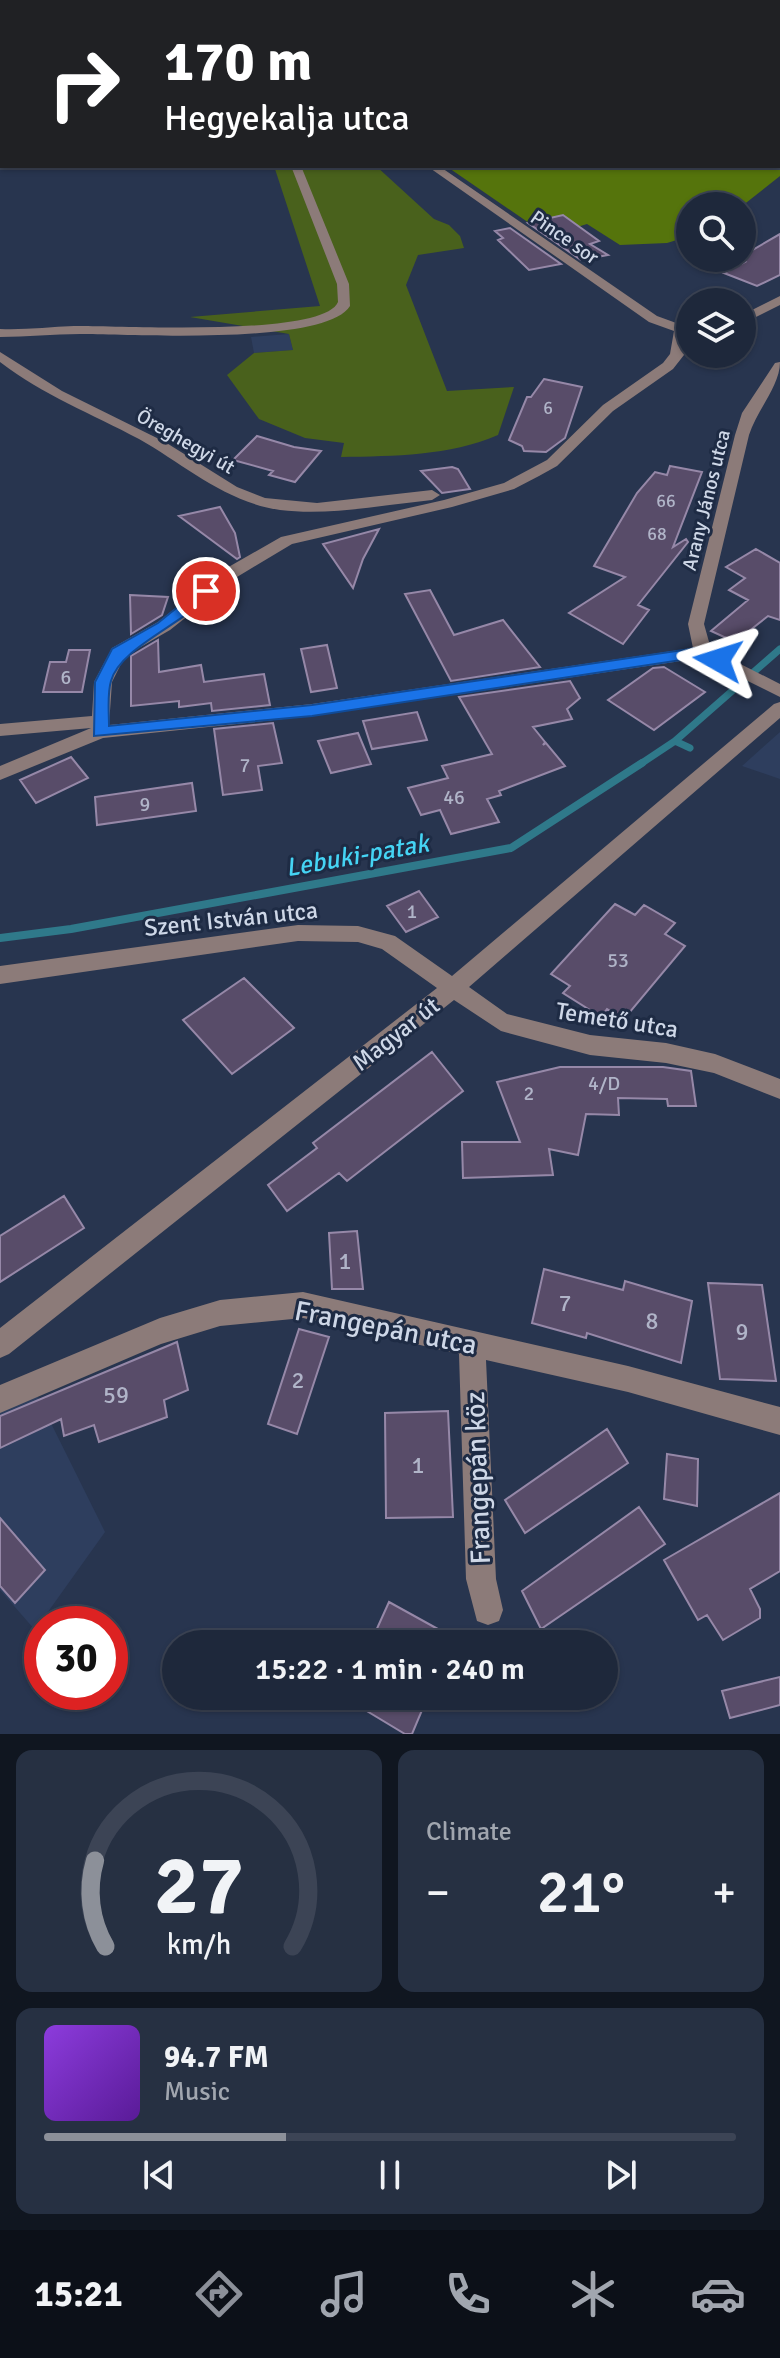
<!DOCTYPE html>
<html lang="en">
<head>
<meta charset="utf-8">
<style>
	:root { --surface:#1e283b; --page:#263042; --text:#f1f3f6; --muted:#a1a6af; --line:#3c4455; --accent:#8c9099 }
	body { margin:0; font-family:Signika,sans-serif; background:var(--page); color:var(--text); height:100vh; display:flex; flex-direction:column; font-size:30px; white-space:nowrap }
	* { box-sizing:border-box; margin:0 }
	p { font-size:26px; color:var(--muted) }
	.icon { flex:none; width:44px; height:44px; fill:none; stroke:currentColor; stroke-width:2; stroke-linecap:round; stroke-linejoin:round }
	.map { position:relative; height:1734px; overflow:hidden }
	.sheet { display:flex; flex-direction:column; gap:16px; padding:16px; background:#101620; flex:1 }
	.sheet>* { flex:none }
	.banner { position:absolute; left:0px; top:0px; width:780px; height:168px; box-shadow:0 2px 6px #0004,0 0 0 2px var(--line); background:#202124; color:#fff; overflow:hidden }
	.controls { position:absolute; left:676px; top:192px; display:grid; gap:16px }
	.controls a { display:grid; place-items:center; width:80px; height:80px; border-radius:50%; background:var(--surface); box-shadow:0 2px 6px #0004,0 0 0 2px var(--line); font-size:40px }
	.speed { position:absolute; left:24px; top:1606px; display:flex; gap:16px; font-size:40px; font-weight:700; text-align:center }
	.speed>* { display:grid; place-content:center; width:104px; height:104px; border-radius:50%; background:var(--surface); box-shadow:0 2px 6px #0004,0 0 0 2px var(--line); line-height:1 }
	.speed .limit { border:12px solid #d22; background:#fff; color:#111 }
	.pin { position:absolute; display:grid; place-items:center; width:68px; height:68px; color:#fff; margin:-34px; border:4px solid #fff; border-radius:50%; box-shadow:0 2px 8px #0007 }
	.me { position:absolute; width:88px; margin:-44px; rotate:276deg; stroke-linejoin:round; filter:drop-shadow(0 0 6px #0008) }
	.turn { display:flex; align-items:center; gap:28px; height:168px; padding:0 32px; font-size:36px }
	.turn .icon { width:104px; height:104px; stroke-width:2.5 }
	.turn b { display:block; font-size:56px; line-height:68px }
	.big { font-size:60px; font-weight:600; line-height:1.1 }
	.sheet .card { flex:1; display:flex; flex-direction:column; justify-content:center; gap:12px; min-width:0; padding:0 28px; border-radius:16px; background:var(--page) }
	.sheet .dial { align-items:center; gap:0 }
	.dial svg { height:208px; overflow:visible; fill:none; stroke:var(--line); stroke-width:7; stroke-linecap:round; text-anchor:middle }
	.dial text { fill:var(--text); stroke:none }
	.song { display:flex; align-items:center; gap:24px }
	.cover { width:96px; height:96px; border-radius:12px; background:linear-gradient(135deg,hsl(270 70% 55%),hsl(270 70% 35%)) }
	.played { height:8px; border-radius:4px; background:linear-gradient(90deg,var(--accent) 35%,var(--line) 35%) }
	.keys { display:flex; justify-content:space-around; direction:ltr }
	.heat { display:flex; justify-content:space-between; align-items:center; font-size:44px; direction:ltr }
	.sheet .tiles { flex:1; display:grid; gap:16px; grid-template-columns:1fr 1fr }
	.card:last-child { grid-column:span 2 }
	.trip { position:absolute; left:162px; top:1630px; width:456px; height:80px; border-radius:40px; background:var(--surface); box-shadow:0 2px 6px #0004,0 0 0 2px var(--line); font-weight:600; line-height:80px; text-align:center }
	.tabs { display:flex; height:128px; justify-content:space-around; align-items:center; background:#0c1018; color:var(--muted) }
	.tabs .icon { width:56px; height:56px }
	.tabs .selected { color:var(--accent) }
	.tabs b { font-size:36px; color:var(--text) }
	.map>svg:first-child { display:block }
	.built { fill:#2e3e5e }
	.green { fill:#49611c }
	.forest { fill:#55740c }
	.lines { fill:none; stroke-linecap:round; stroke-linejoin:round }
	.stream-far1 { stroke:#2f798a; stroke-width:7 }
	.stream { stroke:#2f798a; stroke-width:8 }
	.building { fill:#584c69; stroke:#9688a8; stroke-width:2 }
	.minor { fill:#8c7b79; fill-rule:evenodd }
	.route { fill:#1a73e8; stroke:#114b97; stroke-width:2 }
	.labels { text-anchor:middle; stroke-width:6; stroke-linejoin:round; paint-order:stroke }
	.far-number-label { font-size:18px; fill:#b0b4c8 }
	.far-street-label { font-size:20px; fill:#ced7e7; stroke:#1e2b44 }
	.number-label { font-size:20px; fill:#b0b4c8 }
	.street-label { font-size:24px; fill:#ced7e7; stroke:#1e2b44 }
	.near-number-label { font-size:24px; fill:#b0b4c8 }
	.water-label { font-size:26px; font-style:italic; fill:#45d4f4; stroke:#1e2b44 }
	.near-street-label { font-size:28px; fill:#ced7e7; stroke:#1e2b44 }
</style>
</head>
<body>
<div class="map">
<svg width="780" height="1734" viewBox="0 0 780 1734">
	<rect width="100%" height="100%" fill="#28354f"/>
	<path class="built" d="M289,334L293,350L254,353L251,337Z
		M780,732V779L742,766Z
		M35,1391L105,1532L35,1630L0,1590V1407Z"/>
	<path class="green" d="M0,0H242L270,2H2L0,88Z
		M274,166H376L434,219L449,225L460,236L464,248L418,255L406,285L447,391L514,387L498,435C449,456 395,456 341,457L344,443L305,438L259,419L227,375L254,353L293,350L289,334L190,317L320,306Z"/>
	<path class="forest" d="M780,10V176L742,206H690V236L667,243L620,245L587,224L548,236L446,166H778Z"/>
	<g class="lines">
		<path class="stream-far1" d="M675,741L780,649
			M639,765L675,741L690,748"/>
		<path class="stream" d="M0,938L71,929L511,848L642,763"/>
	</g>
	<path class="building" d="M563,215L599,241L590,244L608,255L581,260L528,223Z
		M510,228L561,264L529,270L498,240L503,238L495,231Z
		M780,234V275L757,286L724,273L745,262L737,259Z
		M544,379L582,387L565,438L546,452L524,451L522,446L509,440L527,397H531Z
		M257,436L294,447L321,451L295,482L269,475L273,471L233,460Z
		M670,466L702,472L673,547L686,539L688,542L638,605L649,610L623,644L569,613L625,577L594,566L637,493L655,472L667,475Z
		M452,467L458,469L470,489L442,493L421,471Z
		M220,507L235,533L240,557L237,559L179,516Z
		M379,529L363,559L353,588L323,544Z
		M756,549L780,563V620L768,616L735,642L711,631L748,600L729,590L745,578L726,567Z
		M430,590L454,635L503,620L540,667L451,681L405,594Z
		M130,595L168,597L162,615L131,634Z
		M158,640L159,672L201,665L204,682L264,674L270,705L212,711L211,703L179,707V701L131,706V656Z
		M327,645L337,688L311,692L301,649Z
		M69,650H90L82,692H43L50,662H66Z
		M664,667L705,692L654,730L608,700L653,668Z
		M570,681L580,698L567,709L572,719L533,727L545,742L543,745L546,743L565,766L499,791L501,795L487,799L499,822L451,834L440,810L421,815L408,788L448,778L442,766L492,754L459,697Z
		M417,712L427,740L372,749L363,721Z
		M273,723L282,763L258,766L262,790L223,795L214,729Z
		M358,733L371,764L331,773L318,741Z
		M71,757L88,778L36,803L20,780Z
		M192,783L196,811L97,825L95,797Z
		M419,891L438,917L406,932L387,906Z
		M615,904L635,915L644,905L675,923L665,934L685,946L624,1019L607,1009L601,1017L563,993L570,986L551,974Z
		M244,978L294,1028L232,1074L183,1020Z
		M432,1052L463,1091L347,1181L339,1173L287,1211L268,1185L317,1148L313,1143Z
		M560,1067H663L691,1071L696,1106H668L667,1099L618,1098L619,1115L586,1114L578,1155L549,1149L553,1175L463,1178L462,1142H520L497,1082Z
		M64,1196L84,1228L0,1282V1236Z
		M357,1231L363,1289H332L329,1233Z
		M544,1269L623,1290L625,1281L692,1301L681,1363L587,1333L586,1338L532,1323Z
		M708,1283L762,1285L776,1381L720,1379Z
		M299,1329L329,1337L297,1434L268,1424Z
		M177,1342L188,1390L164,1400L167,1417L99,1442L94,1425L64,1436L61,1419L0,1448V1416Z
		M448,1411L453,1517L386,1518L385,1413Z
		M607,1429L628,1463L525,1533L505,1500Z
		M667,1454L698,1459L697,1506L664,1499Z
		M780,1493V1571L750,1589L760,1609V1618L723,1640L707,1615L698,1620L664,1560Z
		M639,1507L665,1544L541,1629L522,1591Z
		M0,1518L45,1570L15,1603L0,1586Z
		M389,1602L465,1644H370Z
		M780,1677V1705L730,1718L722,1691Z
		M342,1696H428L412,1734H405Z"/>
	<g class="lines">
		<path class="minor" d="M322,0H331L332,2H323Z
			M291,166H301L349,284L350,306C325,346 129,334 80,334C53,334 27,337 0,337V329C25,330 49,327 74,326C115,325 323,338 338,302L337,284Z
			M427,166H439L657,316L690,328L684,355L673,369L613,411L557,466L539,476L514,489L452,507L292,544L237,577L170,630L125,656L112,682L109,725L312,704L693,648L688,624L735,435L742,413L775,363L780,362C780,386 757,410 749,435L704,624L711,649L780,684V697L701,658L312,716L103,738L0,780V766L91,728L0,736V724L92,716L94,682L112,648L158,622L225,569L281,537L444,500L504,483L547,460L603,405L663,363L670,354L674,331L649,322Z
			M780,296V305L742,324V315Z
			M0,352L62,391L165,442L237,487L265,498L317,503L432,490L440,495L432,500C382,505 330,516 280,510C225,502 185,465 139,439C92,414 43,395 0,362Z
			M780,702V718L469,987L507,1014L590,1035L666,1043L715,1054L780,1079V1099L714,1073L666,1063L590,1055L501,1031L454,1000L9,1354L0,1358V1328L437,988L382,949L358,942L298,941L0,984V966L298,925L358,926L395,936L452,976L774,704Z
			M303,1292L628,1366L780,1407V1435L628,1392L486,1360L496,1579L503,1610L499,1621L488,1625L477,1621L466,1579L459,1354L303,1318L220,1326L161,1344L0,1413V1385L160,1318L220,1300Z"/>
	</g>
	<path class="route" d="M201,588L213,591C187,623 121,646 111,681C107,694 109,712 109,726L312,705L703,647L726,660L718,665L701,657L312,716L94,736L95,682L112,649L158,623Z"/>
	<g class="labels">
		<g class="far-number-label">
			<text x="548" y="414">6</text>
			<text x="666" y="507">66</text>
			<text x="657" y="540">68</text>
		</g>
		<g class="far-street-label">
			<text transform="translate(565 237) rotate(35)" y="7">Pince sor</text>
			<text transform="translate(186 441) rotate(30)" y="7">Öreghegyi út</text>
			<text transform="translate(706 500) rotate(-76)" y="7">Arany János utca</text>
		</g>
		<g class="number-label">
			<text x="66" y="684">6</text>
			<text x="245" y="772">7</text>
			<text x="454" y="804">46</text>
			<text x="145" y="811">9</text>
			<text x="412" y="918">1</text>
			<text x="618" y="967">53</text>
			<text x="604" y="1090">4/D</text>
			<text x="529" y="1100">2</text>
		</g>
		<g class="street-label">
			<text transform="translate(231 919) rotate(-6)" y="8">Szent István utca</text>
			<text transform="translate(617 1020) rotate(9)" y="8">Temető utca</text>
			<text transform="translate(396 1034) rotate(-38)" y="8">Magyar út</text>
		</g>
		<g class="near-number-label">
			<text x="345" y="1269">1</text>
			<text x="565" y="1311">7</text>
			<text x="652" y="1329">8</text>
			<text x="742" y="1340">9</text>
			<text x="298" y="1388">2</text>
			<text x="116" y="1403">59</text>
			<text x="418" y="1473">1</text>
		</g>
		<g class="water-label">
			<text transform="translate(357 855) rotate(-10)" y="9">Lebuki-patak</text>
		</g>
		<g class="near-street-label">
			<text transform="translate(386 1327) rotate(11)" y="10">Frangepán utca</text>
			<text transform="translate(477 1478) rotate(-92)" y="10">Frangepán köz</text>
		</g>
	</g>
</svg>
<div class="controls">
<a><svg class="icon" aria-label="search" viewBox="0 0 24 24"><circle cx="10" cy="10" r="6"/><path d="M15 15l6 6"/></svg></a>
<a><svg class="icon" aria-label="layers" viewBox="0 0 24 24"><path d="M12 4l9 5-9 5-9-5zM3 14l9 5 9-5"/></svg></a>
</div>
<div class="speed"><div class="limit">30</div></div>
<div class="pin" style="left:206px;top:591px;background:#d93025"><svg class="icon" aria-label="arrive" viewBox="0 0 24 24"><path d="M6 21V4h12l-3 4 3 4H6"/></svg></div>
<svg class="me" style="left:718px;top:660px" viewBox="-20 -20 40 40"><path d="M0-17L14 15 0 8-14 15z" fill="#1a73e8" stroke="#fff" stroke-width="4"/></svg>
<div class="trip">15:22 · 1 min · 240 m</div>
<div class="banner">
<div class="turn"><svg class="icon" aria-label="right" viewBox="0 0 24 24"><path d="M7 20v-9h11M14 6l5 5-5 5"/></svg><div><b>170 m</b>Hegyekalja utca</div></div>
</div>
</div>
<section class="sheet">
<div class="tiles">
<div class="card dial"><svg viewBox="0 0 100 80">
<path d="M14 69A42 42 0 1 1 86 69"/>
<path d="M14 69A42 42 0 0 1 10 36" stroke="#8c9099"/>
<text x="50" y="56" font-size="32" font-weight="700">27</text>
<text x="50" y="72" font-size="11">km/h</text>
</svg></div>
<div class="card"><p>Climate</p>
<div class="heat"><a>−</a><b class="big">21°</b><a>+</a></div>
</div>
<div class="card">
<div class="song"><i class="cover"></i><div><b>94.7 FM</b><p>Music</p></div></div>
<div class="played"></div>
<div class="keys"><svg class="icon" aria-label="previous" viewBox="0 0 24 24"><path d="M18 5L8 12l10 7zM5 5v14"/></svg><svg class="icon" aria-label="pause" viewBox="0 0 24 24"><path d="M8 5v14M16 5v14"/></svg><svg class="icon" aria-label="next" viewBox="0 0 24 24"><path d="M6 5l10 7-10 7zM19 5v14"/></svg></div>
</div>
</div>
</section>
<nav class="tabs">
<b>15:21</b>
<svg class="icon selected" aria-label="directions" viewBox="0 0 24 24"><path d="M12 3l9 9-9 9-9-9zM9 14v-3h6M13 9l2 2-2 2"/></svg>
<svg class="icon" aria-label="music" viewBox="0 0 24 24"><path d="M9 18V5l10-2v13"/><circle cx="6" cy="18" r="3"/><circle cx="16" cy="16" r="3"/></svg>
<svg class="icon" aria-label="phone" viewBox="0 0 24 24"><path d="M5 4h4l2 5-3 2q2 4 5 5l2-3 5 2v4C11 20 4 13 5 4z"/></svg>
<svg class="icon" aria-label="climate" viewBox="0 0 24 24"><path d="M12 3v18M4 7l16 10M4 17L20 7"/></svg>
<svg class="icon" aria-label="car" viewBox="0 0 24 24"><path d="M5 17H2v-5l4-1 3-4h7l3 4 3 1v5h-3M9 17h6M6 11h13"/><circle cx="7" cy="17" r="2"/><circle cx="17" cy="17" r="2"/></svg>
</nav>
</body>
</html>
